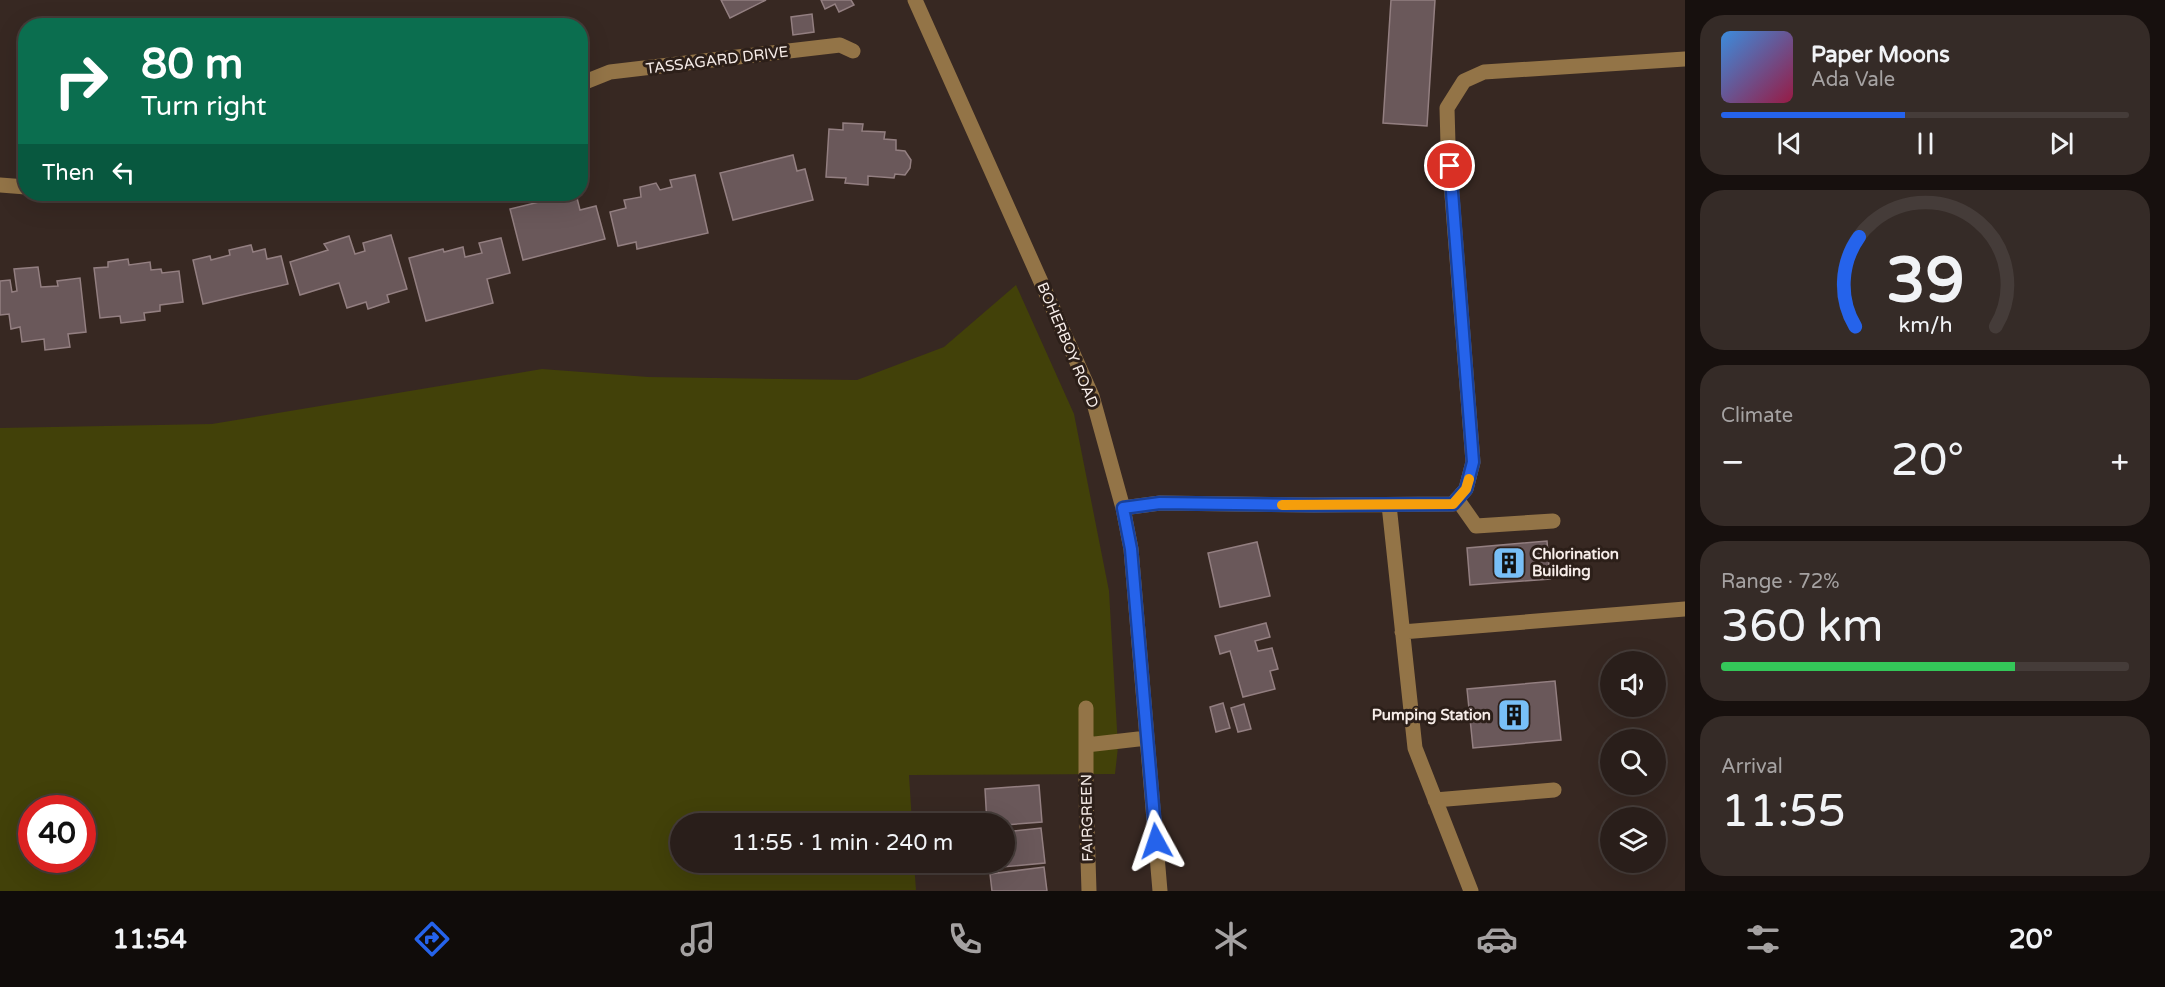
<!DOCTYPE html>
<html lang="en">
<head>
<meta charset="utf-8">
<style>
	:root { --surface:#291e1a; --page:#352b27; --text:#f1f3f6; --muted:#a5a2a2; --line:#453c39; --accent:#2563eb }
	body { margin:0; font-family:"Varela Round",sans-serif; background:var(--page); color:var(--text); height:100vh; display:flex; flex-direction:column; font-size:22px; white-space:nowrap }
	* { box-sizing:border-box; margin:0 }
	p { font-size:20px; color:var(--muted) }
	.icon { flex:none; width:33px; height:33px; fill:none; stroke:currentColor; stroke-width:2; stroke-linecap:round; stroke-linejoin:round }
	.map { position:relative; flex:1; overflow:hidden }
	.side { display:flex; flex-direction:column; gap:15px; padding:15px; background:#17100e; width:480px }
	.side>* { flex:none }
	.guide { position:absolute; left:18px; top:18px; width:570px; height:183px; border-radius:24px; box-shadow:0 6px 24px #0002,0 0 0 2px var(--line); background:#0b6e4f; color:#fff; overflow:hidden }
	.controls { position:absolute; left:1600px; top:651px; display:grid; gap:12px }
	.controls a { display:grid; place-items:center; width:66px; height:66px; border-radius:50%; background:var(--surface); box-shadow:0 6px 24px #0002,0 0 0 2px var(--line); font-size:30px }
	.speed { position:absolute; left:18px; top:795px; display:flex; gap:12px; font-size:30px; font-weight:700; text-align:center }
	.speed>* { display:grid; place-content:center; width:78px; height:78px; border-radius:50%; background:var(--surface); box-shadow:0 6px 24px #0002,0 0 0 2px var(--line); line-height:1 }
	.speed .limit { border:9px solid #d22; background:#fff; color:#111 }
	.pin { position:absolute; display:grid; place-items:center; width:51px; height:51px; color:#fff; margin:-26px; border:3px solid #fff; border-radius:50%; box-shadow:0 2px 6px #0007 }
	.me { position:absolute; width:66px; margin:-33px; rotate:355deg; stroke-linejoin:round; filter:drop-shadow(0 0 4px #0008) }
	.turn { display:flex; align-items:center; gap:21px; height:126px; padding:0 24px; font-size:27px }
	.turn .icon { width:78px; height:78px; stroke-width:2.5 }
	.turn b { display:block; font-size:42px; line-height:51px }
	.then { display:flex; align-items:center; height:57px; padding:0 24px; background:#0003; gap:12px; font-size:22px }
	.big { font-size:45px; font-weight:600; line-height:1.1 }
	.side .tile { flex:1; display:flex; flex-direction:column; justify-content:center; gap:9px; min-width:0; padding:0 21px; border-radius:24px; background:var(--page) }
	.side .dial { align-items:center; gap:0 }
	.dial svg { height:156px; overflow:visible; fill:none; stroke:var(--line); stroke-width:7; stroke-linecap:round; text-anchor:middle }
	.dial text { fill:var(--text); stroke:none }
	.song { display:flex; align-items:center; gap:18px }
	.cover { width:72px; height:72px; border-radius:9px; background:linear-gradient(135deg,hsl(210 70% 55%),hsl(340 70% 35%)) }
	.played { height:6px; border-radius:3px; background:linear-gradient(90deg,var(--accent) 45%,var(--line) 45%) }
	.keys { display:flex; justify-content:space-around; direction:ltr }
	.heat { display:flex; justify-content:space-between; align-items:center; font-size:33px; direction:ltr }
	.charge { height:9px; border-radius:4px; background:linear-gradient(90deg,#34c759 72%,var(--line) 0) }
	.trip { position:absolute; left:670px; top:813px; width:345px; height:60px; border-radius:30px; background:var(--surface); box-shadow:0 6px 24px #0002,0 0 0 2px var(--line); font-weight:600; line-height:60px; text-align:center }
	.tab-bar { display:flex; height:96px; justify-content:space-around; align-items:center; background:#100c0a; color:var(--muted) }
	.tab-bar .icon { width:42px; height:42px }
	.tab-bar .active { color:var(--accent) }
	.tab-bar b { font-size:27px; color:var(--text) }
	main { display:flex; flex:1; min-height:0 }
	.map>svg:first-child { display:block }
	.green { fill:#424109; fill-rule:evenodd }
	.building { fill:#6a585a; stroke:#937f81; stroke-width:1.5 }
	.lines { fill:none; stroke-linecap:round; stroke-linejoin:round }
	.minor { stroke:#937447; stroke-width:15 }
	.route-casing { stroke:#184099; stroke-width:15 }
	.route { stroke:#2563eb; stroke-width:10 }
	.slow { stroke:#f59e0b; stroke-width:10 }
	.labels { text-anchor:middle; stroke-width:6; stroke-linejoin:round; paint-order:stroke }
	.street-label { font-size:15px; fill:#f7ede9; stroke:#2c1f19 }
	.poi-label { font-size:15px; font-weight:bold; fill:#f7ede9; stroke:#2c1f19; text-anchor:start }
</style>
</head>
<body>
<main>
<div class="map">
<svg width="1685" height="891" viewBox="0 0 1685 891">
	<rect width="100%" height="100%" fill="#372822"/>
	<path class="green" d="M1016,285L1074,414L1109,591L1118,747L1115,774L909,775L912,823L681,824V862L914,863L916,890L0,891V428L212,424L542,369L648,377L857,380L944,347ZM32,808H82V860H32Z"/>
	<path class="building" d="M721,0H766L730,18Z
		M821,0H851L854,5L839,12L835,4L825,9Z
		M1391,0H1435L1427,126L1383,123Z
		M812,14L814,32L793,35L791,17Z
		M843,123L863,124L862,131L885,132L884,139L896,140V150L905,151L911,160L910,168L905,175L895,174L894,178L868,176V185L845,183L846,178L826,177L829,129L843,130Z
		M793,155L797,171L805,169L813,200L733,220L720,173Z
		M695,175L708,233L637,249L636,242L618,246L610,212L626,208L624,200L641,197L640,187L656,183L660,190L672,187L670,180Z
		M572,194H576L580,210L596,206L605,239L523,260L510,209Z
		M391,235L407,289L387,295L389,302L368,309L366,302L347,308L339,283L300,295L290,262L328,250L324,244L349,236L355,254L365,251L363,243Z
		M501,238L510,273L487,279L493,303L426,321L409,258L443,249L444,252L463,247L465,257L482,253L479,243Z
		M251,245L253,252L265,249L267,259L281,256L288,284L203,304L193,260L210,256L211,260L230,255L229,250Z
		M128,259L129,265L150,262L151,270L161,269L162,273L179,271L183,302L160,305V311L144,313L145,320L121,323L120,316L100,318L94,268L108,267V262Z
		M38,267L41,287L58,286L57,281L80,278L86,332L68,334L70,347L45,350L44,339L22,342L20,327L11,329L9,314L0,315V281L10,280L12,292L17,291L14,269Z
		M1547,541L1550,579L1470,585L1467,548Z
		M1257,542L1270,596L1220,607L1208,553Z
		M1266,623L1270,637L1255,641L1258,651L1272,648L1278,669L1270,671L1275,689L1243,697L1230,651L1220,654L1215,636Z
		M1555,681L1561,740L1473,748L1467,689Z
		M1223,703L1230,728L1216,732L1210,707Z
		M1244,704L1251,729L1238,732L1231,708Z
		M1039,785L1042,822L1005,825V824H987L985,789Z
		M1041,828L1045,863L991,868L990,862H1005V832Z
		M1044,867L1047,891H992L990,874Z"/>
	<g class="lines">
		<path class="minor" d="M915,0L1092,396L1123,508L1131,549L1160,891
			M580,84L610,72L840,45L853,51
			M0,185L26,187
			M1457,499L1476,526L1553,521
			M1389,505L1415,748L1471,891
			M1123,508L1160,503L1314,505L1453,504L1466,489L1473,462L1448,144L1447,108L1464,81L1484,72L1685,59
			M1402,632L1685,609
			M1086,708V795L1089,891
			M1086,745L1147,738
			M1435,800L1554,790"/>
	</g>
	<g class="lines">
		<defs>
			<path id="route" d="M1156,841L1131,549L1123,508L1160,503L1314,505L1453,504L1466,489L1473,462L1450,166"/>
		</defs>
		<use href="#route" class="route-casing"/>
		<use href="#route" class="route"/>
		<path class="slow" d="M1282,505L1453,504L1466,489L1469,479"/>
	</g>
	<defs>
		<symbol id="building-square" viewBox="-11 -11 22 22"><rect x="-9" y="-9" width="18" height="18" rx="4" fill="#78bff7" stroke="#2c1f19"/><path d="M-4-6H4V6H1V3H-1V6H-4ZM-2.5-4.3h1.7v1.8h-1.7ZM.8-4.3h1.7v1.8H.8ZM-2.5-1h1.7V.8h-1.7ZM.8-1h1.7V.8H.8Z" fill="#111"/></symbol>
	</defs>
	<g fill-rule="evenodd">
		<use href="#building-square" x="1490" y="544" width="38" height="38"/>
		<use href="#building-square" x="1495" y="696" width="38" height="38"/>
	</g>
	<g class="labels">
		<g class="street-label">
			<text transform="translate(717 60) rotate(-7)" y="5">TASSAGARD DRIVE</text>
			<text transform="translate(1068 345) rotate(67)" y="5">BOHERBOY ROAD</text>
			<text transform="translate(1087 818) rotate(-91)" y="5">FAIRGREEN</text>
		</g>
		<g class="poi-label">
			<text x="1532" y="559">Chlorination<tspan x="1532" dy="17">Building</tspan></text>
			<text x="1491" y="720" text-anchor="end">Pumping Station</text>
		</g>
	</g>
</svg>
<div class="controls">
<a><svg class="icon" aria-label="sound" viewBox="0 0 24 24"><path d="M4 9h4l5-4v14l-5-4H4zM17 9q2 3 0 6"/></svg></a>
<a><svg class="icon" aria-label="search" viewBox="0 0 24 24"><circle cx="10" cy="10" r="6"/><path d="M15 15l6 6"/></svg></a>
<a><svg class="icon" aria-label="layers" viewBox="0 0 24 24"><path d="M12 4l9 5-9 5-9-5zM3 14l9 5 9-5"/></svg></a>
</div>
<div class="speed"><div class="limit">40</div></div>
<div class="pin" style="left:1450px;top:166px;background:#d93025"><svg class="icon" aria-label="arrive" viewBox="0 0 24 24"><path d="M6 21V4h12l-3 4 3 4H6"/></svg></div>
<svg class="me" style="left:1156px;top:841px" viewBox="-20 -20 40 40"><path d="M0-17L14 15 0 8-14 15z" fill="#2563eb" stroke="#fff" stroke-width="4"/></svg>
<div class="trip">11:55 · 1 min · 240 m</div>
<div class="guide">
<div class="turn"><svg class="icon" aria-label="right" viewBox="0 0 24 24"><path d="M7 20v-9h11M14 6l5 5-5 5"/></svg><div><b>80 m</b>Turn right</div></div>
<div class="then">Then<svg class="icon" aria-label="left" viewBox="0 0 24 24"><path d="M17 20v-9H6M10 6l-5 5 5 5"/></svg></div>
</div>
</div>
<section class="side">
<div class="tile">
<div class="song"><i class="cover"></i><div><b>Paper Moons</b><p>Ada Vale</p></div></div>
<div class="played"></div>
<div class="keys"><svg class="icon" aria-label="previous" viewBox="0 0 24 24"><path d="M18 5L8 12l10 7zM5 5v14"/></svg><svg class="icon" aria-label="pause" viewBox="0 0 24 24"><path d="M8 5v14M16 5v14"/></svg><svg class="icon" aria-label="next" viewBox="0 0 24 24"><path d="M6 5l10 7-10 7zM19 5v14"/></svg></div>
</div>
<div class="tile dial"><svg viewBox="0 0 100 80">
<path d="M14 69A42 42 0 1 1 86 69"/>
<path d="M14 69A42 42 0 0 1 16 23" stroke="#2563eb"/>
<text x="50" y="56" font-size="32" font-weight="700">39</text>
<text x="50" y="72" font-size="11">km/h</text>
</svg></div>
<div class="tile"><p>Climate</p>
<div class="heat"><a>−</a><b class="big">20°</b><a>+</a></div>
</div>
<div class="tile"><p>Range · 72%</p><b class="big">360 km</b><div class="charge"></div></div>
<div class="tile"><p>Arrival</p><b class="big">11:55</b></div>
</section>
</main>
<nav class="tab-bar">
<b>11:54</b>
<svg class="icon active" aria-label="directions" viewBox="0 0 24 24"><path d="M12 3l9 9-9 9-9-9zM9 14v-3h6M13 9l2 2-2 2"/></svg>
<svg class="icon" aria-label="music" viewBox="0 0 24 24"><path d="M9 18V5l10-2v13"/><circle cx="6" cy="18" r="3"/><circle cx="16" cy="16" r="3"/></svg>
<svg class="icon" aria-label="phone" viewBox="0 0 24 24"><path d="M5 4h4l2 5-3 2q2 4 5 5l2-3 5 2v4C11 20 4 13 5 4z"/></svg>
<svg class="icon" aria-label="climate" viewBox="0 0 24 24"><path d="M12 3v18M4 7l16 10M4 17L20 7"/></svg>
<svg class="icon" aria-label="car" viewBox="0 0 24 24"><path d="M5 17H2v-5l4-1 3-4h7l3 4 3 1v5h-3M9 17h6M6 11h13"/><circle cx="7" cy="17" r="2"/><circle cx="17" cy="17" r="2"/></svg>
<svg class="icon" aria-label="filters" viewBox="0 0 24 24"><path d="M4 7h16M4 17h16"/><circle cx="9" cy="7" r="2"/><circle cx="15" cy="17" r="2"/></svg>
<b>20°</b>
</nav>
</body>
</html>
